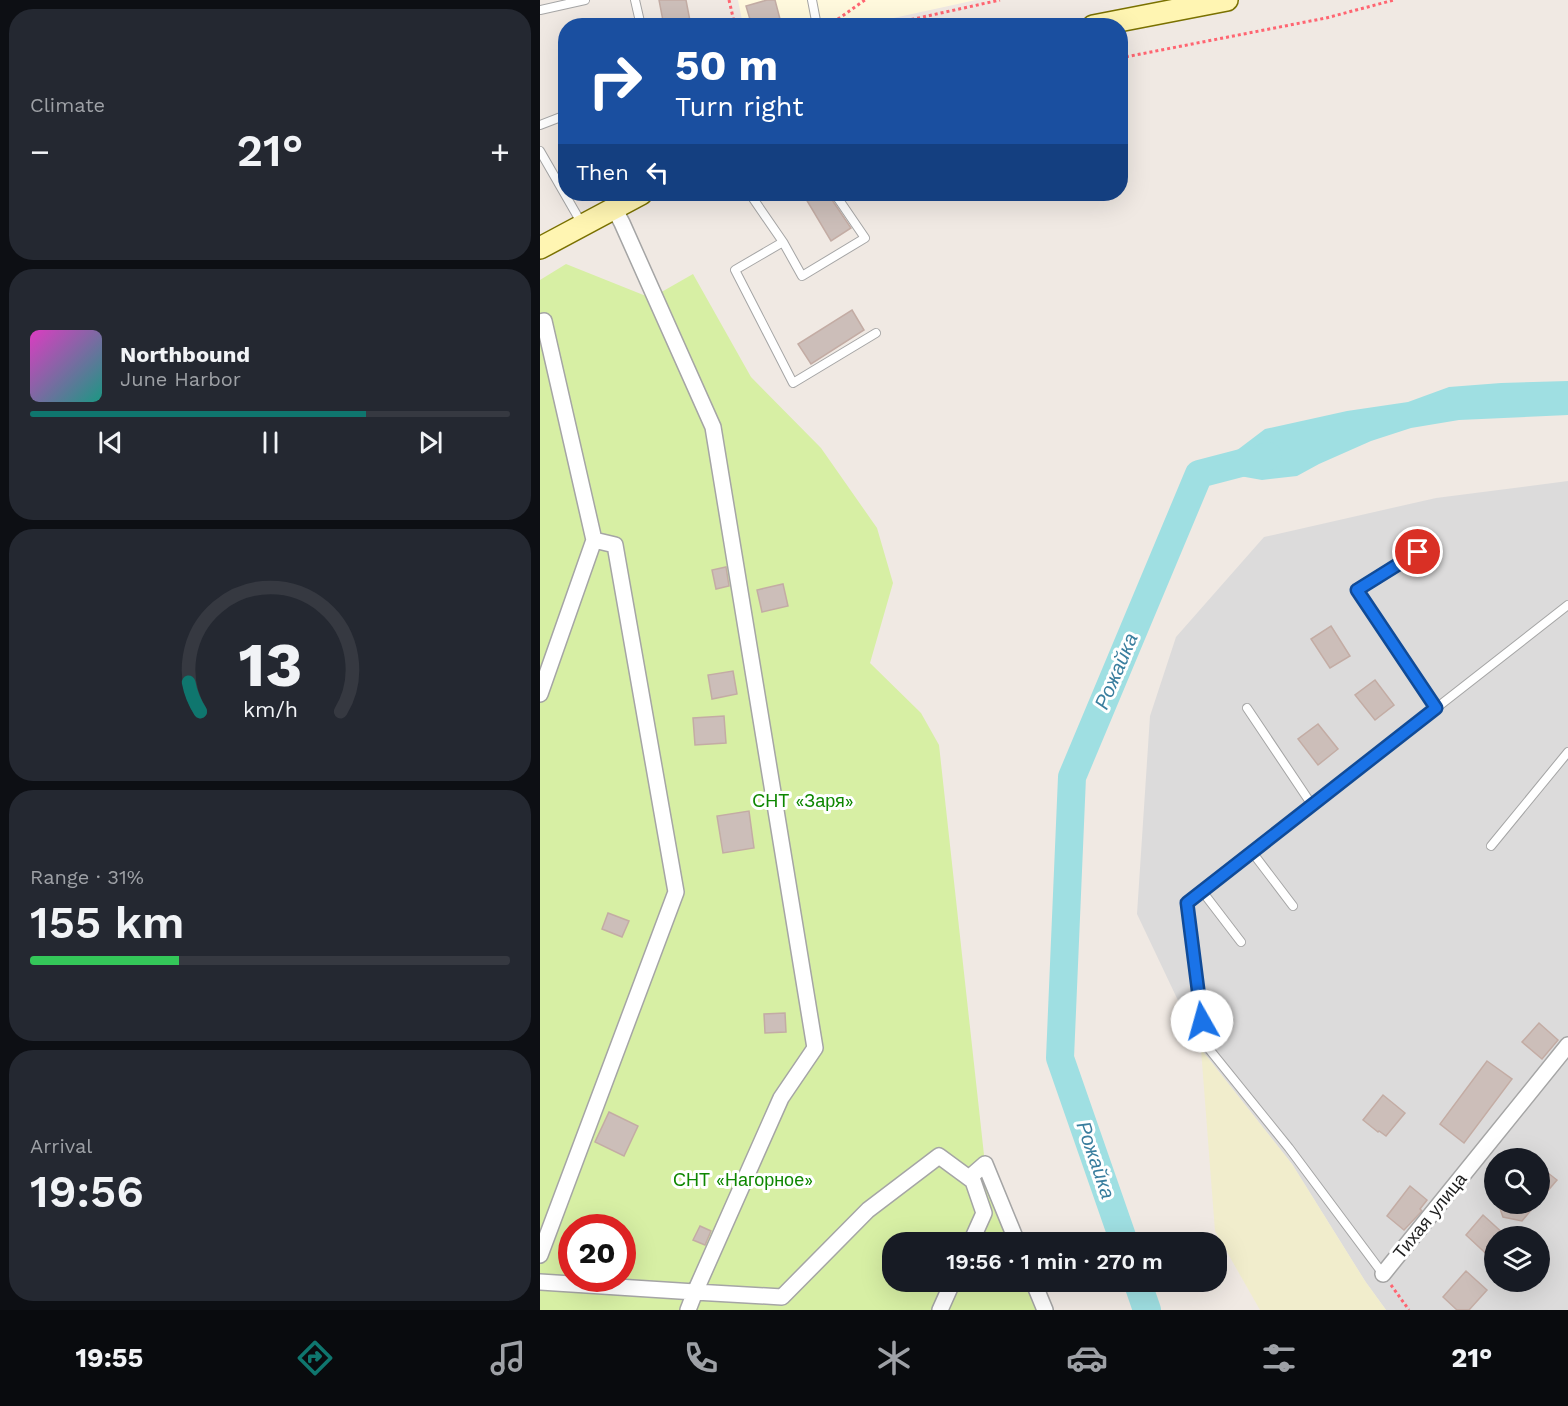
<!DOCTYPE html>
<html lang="en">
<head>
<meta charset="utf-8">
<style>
	:root { --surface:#171b24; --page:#242831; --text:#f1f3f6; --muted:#9ea1a6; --line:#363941; --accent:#0f766e }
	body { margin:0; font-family:"Work Sans",sans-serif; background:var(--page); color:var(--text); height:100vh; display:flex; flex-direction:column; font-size:22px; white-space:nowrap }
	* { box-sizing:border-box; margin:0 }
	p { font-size:20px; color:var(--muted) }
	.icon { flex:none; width:33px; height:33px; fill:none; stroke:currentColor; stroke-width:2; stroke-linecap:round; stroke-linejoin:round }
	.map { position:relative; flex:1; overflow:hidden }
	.panel { display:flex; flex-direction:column; gap:9px; padding:9px; background:#0d0f14; width:540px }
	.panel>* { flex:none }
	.guide { position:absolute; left:18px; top:18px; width:570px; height:183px; border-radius:24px; box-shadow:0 6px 24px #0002; background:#1a4fa0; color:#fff; overflow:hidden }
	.buttons { position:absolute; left:944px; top:1148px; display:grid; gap:12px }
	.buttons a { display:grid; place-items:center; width:66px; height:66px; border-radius:50%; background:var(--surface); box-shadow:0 6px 24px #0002; font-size:30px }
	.speed { position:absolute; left:18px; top:1214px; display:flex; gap:12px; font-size:30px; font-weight:700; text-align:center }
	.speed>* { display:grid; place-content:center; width:78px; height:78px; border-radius:50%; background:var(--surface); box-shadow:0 6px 24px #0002; line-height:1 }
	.speed .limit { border:9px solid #d22; background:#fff; color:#111 }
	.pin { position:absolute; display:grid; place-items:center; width:51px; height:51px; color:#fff; margin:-26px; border:3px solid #fff; border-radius:50%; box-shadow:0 2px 6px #0007 }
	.me { position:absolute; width:66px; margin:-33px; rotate:353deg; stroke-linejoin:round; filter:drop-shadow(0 0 4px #0008) }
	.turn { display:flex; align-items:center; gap:21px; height:126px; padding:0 18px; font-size:27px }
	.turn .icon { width:78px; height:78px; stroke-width:2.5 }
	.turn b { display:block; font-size:42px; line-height:51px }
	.then { display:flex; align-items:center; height:57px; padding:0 18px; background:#0003; gap:12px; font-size:22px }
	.big { font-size:45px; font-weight:600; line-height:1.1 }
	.panel .card { flex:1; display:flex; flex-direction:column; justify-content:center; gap:9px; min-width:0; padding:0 21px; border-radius:24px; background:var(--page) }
	.panel .dial { align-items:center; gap:0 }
	.dial svg { height:156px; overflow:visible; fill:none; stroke:var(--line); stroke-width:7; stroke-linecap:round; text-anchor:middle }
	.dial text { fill:var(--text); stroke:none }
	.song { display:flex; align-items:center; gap:18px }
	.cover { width:72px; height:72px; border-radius:9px; background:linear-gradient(135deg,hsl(310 70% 55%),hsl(170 70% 35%)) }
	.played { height:6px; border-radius:3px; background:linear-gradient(90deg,var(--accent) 70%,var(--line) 70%) }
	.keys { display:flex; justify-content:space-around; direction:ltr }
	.heat { display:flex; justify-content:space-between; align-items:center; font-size:33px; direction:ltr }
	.charge { height:9px; border-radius:4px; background:linear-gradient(90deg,#34c759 31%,var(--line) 0) }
	.trip { position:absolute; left:342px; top:1232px; width:345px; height:60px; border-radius:24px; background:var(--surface); box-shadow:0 6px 24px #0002; font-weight:600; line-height:60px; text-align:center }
	.tab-bar { display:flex; height:96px; justify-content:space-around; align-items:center; background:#090b0e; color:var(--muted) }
	.tab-bar .icon { width:42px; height:42px }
	.tab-bar .on { color:var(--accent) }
	.tab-bar b { font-size:27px; color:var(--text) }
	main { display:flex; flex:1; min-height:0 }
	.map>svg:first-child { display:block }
	.residential { fill:#dcdbdb; fill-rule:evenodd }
	.education { fill:#fff9dd }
	.farmland { fill:#f1edcc }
	.grass { fill:#d7efa4; fill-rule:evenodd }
	.water { fill:#9fdfe2 }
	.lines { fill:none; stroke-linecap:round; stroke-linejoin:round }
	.river { stroke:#9fdfe2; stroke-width:28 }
	.building { fill:#ccbeb9; stroke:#c3aca4; stroke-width:1.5 }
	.lane-casing { stroke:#a5a5a5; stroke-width:10 }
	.street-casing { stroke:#a5a5a5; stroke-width:18 }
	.secondary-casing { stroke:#7a7100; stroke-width:24 }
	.path { stroke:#ff6571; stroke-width:3; stroke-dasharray:3 3; stroke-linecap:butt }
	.lane { stroke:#fff; stroke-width:8 }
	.street { stroke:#fff; stroke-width:15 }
	.secondary { stroke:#fff5b2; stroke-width:21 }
	.route-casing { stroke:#114b97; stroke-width:15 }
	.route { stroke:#1a73e8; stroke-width:10 }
	.labels { text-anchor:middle; stroke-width:6; stroke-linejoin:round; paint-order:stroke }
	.park-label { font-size:18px; fill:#0e8701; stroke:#fff }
	.street-label { font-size:18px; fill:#1e1e1e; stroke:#fff }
	.water-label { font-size:20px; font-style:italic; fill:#3a7e9e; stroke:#fff }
</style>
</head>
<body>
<main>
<section class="panel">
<div class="card"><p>Climate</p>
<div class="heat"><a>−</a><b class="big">21°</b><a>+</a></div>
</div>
<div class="card">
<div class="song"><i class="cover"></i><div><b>Northbound</b><p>June Harbor</p></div></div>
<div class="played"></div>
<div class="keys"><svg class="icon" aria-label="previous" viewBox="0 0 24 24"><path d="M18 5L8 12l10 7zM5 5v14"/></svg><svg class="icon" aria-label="pause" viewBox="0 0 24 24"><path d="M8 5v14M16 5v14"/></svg><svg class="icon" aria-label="next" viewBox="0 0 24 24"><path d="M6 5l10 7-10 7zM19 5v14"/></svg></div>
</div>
<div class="card dial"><svg viewBox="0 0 100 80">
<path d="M14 69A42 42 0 1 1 86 69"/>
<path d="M14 69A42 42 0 0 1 8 54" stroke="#0f766e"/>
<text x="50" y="56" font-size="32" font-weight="700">13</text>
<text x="50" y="72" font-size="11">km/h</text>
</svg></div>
<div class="card"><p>Range · 31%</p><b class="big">155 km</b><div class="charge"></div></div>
<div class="card"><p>Arrival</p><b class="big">19:56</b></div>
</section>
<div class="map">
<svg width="1028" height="1310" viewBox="0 0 1028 1310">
	<rect width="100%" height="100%" fill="#f0e9e3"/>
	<path class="residential" d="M1028,481V1310H846L825,1281L752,1164L661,1049L597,914L610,716L636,637L724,537L896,498ZM954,1158H999V1203H954ZM954,1236H999V1281H954Z"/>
	<path class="education" d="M198,0H436L317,26L203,25Z"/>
	<path class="farmland" d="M661,1049L752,1164L825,1281L846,1310H720L675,1231Z"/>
	<path class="grass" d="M26,264L111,298L153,274L211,377L281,448L337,528L353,583L330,663L381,713L399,745L445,1164L477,1242H352V1281H494L506,1310H0V280ZM32,1227H82V1278H32Z"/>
	<path class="water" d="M1028,381V415L919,420L871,428L831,441L779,464L757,476L722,480L694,475L690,460L696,451L725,429L807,411L868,402L909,387L961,383Z"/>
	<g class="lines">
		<path class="river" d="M584,1242L520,1058L532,777L659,474L728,456
			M597,1281L607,1310"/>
	</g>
	<path class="building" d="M119,0H146L151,26H124Z
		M227,0H235L240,19L212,26L206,6Z
		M263,194H289L290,197L311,228L291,241Z
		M312,310L324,330L271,364L258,344Z
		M186,567L189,586L176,589L172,570Z
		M243,584L248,606L222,612L217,590Z
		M791,626L810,656L790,668L771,639Z
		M193,671L197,694L172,699L168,675Z
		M835,680L854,705L835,720L815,695Z
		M184,716L186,743L155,745L153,718Z
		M778,724L798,749L778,765L758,739Z
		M209,811L214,848L183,853L177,816Z
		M68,913L89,921L82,937L62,929Z
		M245,1013L246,1032L225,1033L224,1014Z
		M999,1023L1018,1040L1002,1059L982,1042Z
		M947,1061L972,1079L924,1143L900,1124Z
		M843,1095L865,1113L846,1136L839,1131L838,1132L823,1120Z
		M69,1112L98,1126L84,1156L55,1142Z
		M999,1166L1017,1180L999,1201Z
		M870,1186L887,1200L880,1209L882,1211L864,1230L847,1216Z
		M958,1203H997L982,1221L963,1217Z
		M943,1215L966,1236H954V1261L926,1235Z
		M160,1226L171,1231L165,1245L153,1240Z
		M926,1271L947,1290L929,1310H917L903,1297Z"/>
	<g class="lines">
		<defs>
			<path id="lane" d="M95,0L101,26
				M272,0L277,26
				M0,10L45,0
				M0,125L26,115
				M0,151L42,224
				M210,194L243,242L262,276L325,238L295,194
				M243,242L195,270L253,383L336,333
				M878,552L817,590L896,708
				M707,708L772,805
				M951,846L1028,752
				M712,852L753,906
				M662,891L701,942
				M843,1274L749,1148L665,1044L647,903L1028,605"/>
			<path id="street" d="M0,322L4,321L54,540L0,694
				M429,1178L445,1164L477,1242
				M0,1255L136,892L75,545L54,540
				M843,1274L1028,1045
				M493,1281L505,1310
				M0,1282L155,1292L241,1098L275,1048L173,427L82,223L74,208
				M148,1310L155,1292L242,1297L328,1210L399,1156L433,1181L444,1213L431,1242
				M400,1310L413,1281"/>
			<path id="secondary" d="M553,26L687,0
				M0,248L101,194"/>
		</defs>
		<use href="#lane" class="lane-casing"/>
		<use href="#street" class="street-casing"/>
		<use href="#secondary" class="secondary-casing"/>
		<path class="path" d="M189,0L195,26
			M288,26L325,0
			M342,26L460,0
			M580,58L786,18L854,0
			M851,1285L869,1310"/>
		<use href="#lane" class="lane"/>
		<use href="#street" class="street"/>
		<use href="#secondary" class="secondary"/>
	</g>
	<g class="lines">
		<defs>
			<path id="route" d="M662,1021L647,903L896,708L817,590L878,552"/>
		</defs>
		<use href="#route" class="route-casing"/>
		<use href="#route" class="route"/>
	</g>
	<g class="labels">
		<g class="park-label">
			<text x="263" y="807">СНТ «Заря»</text>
			<text x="203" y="1186">СНТ «Нагорное»</text>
		</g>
		<g class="street-label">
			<text transform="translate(890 1216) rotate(-51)" y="6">Тихая улица</text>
		</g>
		<g class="water-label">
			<text transform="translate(576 671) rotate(-67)" y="7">Рожайка</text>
			<text transform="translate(556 1160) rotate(71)" y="7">Рожайка</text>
		</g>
	</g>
</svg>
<div class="buttons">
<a><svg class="icon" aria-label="search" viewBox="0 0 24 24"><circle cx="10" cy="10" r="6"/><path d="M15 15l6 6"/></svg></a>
<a><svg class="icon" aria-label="layers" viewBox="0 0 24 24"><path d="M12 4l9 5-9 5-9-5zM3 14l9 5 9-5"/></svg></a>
</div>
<div class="speed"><div class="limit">20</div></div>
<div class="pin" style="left:878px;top:552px;background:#d93025"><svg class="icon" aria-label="arrive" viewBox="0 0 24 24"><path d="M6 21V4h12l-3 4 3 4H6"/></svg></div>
<svg class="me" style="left:662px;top:1021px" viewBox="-20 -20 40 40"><circle r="19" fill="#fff"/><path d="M0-13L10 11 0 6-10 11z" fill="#1a73e8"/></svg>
<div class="trip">19:56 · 1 min · 270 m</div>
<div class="guide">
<div class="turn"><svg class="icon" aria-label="right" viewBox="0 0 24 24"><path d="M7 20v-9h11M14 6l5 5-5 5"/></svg><div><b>50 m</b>Turn right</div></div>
<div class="then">Then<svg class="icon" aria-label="left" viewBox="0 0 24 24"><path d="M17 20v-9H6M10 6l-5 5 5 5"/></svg></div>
</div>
</div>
</main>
<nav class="tab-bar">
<b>19:55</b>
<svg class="icon on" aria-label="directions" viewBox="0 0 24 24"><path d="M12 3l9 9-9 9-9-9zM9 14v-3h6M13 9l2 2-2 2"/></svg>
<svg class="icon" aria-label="music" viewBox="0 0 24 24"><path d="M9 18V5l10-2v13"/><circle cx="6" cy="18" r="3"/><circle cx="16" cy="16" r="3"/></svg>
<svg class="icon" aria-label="phone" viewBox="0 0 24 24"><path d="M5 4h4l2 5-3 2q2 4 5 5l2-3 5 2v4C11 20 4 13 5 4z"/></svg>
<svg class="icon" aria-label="climate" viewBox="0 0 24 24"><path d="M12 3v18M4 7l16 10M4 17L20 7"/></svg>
<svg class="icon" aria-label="car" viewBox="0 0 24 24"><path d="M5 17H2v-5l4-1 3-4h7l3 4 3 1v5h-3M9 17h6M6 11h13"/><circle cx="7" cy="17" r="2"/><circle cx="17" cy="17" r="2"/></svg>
<svg class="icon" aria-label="filters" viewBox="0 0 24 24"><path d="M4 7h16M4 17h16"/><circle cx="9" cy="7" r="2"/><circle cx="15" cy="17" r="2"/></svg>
<b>21°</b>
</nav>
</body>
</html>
